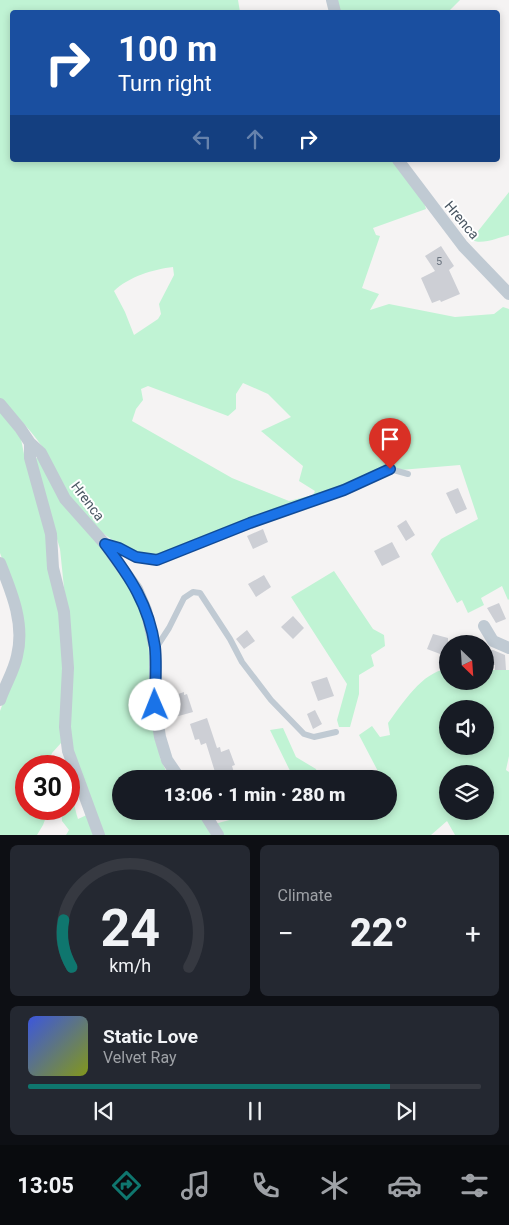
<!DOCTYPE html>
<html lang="en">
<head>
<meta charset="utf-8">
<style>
	:root { --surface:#171b24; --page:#242831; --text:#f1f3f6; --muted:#9ea1a6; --line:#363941; --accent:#0f766e }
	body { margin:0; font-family:Roboto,sans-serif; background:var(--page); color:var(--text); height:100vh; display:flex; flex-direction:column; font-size:19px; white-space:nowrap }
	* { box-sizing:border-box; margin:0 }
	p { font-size:16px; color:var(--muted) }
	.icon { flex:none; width:28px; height:28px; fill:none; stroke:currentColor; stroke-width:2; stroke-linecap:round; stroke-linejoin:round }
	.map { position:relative; height:835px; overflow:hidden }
	.panel { display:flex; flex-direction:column; gap:10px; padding:10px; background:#0d0f14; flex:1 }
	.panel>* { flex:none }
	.banner { position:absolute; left:10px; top:10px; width:490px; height:152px; border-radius:5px; box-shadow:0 2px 8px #0003; background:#1a4fa0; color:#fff; overflow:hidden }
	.needle { width:32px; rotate:155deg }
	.controls { position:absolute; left:439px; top:635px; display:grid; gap:10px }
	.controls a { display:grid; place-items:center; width:55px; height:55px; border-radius:50%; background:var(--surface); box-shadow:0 2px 8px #0003; font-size:25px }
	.speed { position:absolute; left:15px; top:755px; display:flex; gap:10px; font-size:25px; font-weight:700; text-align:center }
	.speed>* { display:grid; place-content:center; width:65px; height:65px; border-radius:50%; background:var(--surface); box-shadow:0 2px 8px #0003; line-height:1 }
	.speed .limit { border:8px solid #d22; background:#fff; color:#111 }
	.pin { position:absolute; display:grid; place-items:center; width:42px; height:42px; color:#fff; margin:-51px -21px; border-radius:50% 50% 50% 0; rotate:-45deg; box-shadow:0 0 5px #0007 }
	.pin .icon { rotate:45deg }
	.me { position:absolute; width:55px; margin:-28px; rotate:359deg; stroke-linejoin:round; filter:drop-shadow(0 0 4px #0008) }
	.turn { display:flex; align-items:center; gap:18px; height:105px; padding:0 25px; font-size:22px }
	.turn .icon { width:65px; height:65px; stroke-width:2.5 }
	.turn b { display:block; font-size:35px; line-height:42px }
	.lanes { display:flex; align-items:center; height:48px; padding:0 25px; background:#0003; justify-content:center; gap:25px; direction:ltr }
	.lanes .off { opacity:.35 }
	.big { font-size:38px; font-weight:800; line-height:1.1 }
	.panel .card { flex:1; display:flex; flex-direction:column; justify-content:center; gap:8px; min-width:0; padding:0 18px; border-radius:8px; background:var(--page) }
	.panel .dial { align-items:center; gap:0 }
	.dial svg { height:130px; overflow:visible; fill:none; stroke:var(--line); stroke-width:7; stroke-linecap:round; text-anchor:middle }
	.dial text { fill:var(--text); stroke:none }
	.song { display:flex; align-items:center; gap:15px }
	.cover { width:60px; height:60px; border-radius:8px; background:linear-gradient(135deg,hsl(230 70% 55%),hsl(70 70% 35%)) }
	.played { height:5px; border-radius:2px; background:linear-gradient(90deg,var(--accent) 80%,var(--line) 80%) }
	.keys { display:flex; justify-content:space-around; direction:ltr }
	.heat { display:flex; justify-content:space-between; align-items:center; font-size:28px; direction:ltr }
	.panel .tiles { flex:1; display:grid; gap:10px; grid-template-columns:1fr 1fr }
	.card:last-child { grid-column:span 2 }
	.trip { position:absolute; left:112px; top:770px; width:285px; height:50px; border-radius:25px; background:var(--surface); box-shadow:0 2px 8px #0003; font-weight:800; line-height:50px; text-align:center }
	.tab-bar { display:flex; height:80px; justify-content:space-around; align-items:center; background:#090b0e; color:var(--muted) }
	.tab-bar .icon { width:35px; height:35px }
	.tab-bar .active { color:var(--accent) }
	.tab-bar b { font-size:22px; color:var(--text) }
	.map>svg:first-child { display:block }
	.green { fill:#c0f3d4; fill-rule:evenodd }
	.building { fill:#cdcfd5 }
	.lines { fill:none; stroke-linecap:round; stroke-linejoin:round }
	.lane { stroke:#c0cad3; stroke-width:6 }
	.street { stroke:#c0cad3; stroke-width:12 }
	.route-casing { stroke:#114b97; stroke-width:12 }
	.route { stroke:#1a73e8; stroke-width:9 }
	.labels { text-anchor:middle; stroke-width:4; stroke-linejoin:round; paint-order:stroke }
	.number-label { font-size:11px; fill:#6a747f }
	.street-label { font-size:14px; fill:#495662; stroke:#fff }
</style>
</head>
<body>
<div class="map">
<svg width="509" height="835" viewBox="0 0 509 835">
	<rect width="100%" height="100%" fill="#f5f3f3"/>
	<path class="green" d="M0,0H238L240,12H12V160H393L424,202L426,209L373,228L376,235L380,236L362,288L379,294L370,310L389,304L455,317L494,314L503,307L509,309V599L508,600L502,586L481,598L484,605L468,613L462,600L457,603L431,554L441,539L478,519L460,465L400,470L391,466L320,497L230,527L161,556C133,560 91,528 75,505C62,486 53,464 41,445C29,428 15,414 0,399ZM173,267L174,275L159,304L161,314L158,319L134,335L125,312L114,291C128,277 154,269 173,267ZM243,383L268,394L291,417L261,431L303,466L299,481L315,491L313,495L289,501L232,478L132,421L136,409L143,400L141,389L148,386L228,416L236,409V394Z
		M337,0H460L448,12H339Z
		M509,192V235C497,238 483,245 471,240Z
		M0,409L21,439L25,459L40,503L64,636L61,743L52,753L47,766H26V809H49L43,825L37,835H0V711L21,655L16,596L0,553Z
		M37,458L120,572L139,607L147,634L160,758L168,775L176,779H121V811H199L214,835H103L70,749L69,636L60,549L33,459Z
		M334,571L373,629L384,635L385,646L371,655L374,666L359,675V694L350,727H339L337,720L347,684L291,597Z
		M447,669L448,681H485V670H509V756L506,770L509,772V835H455L447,821L431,835H221L217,826L218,823L249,815L248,811H255L256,816L303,811H389V779H382L359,735L372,726L380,737L390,735L388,723C403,703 422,672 447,669ZM448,709H485V746H448ZM448,774H485V811H448Z
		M283,728L296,757L316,769L320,779H294L270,730Z
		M69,783C73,794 74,807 78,819L89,814L97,835H66L69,830L62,821L61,809H69Z"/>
	<path class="building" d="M441,246L454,266L449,270L460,294L441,302L440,300L432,303L421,278L435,271L425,256Z
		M458,488L467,509L456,514L446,493Z
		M406,520L415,535L406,541L397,526Z
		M263,529L268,542L253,549L247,536Z
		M392,542L400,557L382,566L374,551Z
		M264,575L271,587L256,597L248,584Z
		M499,603L506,619L496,623L487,608Z
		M293,616L304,628L293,639L281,627Z
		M247,630L255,641L244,649L236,639Z
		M433,634L448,638V657L427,649Z
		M485,650H493L505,655L506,670H495V665H485Z
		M327,677L334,696L318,701L311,682Z
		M184,692V695L187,694L193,712L175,717L169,697Z
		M315,710L322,724L313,729L307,714Z
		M207,718L217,748L220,747L221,752L229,749L235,765L232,766L236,779H221L218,771L215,772L206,743L201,745L199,739L195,740L190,724Z"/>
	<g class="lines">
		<path class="lane" d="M106,544L119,548L136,557L157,561L250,523L344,491L390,469L408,474
			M156,648L169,628L184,598L193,592L200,593L230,639L242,662L271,700L304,734L314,737L336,732"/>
		<path class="street" d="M332,0L335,12
			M398,160L463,246L509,294
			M0,404L20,428L30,443L41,453L65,499L105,544L137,589L146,610L155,649V705L160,737L167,760L180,779
			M30,443V458L51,534L53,568L64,612L68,668L65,727L68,751L99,835
			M0,563C12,593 25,624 17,656C14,671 5,685 0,700
			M484,626L493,641L509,648
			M203,811L218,835"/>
	</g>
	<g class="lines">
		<defs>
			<path id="route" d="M155,705C155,686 157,665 155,647C149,605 130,577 105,544L119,548L136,557L157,560L250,523L344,490L390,469"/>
		</defs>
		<use href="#route" class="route-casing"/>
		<use href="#route" class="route"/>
	</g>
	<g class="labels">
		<g class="number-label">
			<text x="439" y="265">5</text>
		</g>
		<g class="street-label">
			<text transform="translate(462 220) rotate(50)" y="5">Hrenca</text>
			<text transform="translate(88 501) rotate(53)" y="5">Hrenca</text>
		</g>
	</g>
</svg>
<div class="controls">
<a><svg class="needle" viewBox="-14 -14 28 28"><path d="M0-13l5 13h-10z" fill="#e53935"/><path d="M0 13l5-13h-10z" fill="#9ea1a6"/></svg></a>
<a><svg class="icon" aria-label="sound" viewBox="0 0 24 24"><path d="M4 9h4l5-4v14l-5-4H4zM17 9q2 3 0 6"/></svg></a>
<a><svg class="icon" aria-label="layers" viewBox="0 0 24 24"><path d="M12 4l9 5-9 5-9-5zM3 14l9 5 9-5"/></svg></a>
</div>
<div class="speed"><div class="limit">30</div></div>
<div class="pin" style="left:390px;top:469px;background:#d93025"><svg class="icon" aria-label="arrive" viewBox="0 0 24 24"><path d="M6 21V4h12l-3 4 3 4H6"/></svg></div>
<svg class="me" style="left:155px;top:705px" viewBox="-20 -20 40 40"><circle r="19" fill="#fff"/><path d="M0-13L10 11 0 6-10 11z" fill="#1a73e8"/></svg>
<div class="trip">13:06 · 1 min · 280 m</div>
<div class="banner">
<div class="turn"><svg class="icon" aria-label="right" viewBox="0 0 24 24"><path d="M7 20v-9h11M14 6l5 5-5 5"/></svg><div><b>100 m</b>Turn right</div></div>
<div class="lanes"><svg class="icon off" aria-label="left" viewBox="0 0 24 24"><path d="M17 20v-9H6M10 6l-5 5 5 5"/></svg><svg class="icon off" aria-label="ahead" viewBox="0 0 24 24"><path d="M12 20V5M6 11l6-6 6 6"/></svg><svg class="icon" aria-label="right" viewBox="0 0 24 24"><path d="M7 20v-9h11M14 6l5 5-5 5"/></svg></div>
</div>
</div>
<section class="panel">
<div class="tiles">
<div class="card dial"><svg viewBox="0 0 100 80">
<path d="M14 69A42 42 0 1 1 86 69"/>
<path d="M14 69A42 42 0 0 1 9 40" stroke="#0f766e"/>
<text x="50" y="56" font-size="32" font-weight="700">24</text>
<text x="50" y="72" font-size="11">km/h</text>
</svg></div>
<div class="card"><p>Climate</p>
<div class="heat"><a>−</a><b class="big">22°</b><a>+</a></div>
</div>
<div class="card">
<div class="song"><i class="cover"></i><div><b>Static Love</b><p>Velvet Ray</p></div></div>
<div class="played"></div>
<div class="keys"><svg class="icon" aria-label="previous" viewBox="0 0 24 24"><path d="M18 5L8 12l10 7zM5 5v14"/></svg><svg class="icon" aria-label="pause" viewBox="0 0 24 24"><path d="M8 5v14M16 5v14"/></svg><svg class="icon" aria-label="next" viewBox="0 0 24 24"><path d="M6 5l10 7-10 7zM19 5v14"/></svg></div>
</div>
</div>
</section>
<nav class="tab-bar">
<b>13:05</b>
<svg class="icon active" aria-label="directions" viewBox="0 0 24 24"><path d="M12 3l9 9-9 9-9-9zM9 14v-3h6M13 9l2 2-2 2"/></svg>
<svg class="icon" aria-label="music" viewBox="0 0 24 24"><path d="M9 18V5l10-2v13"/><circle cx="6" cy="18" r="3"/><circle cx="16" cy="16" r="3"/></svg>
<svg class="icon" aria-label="phone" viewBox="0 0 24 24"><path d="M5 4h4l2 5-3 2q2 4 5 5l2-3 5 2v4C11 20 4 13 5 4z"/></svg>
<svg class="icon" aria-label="climate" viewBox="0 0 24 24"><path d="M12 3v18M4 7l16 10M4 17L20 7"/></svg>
<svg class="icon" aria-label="car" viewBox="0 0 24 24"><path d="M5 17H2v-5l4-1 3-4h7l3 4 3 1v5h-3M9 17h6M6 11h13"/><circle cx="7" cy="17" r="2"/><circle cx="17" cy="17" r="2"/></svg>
<svg class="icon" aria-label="filters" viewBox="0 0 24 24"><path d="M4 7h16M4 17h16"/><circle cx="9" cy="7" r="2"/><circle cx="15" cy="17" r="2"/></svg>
</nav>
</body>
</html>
